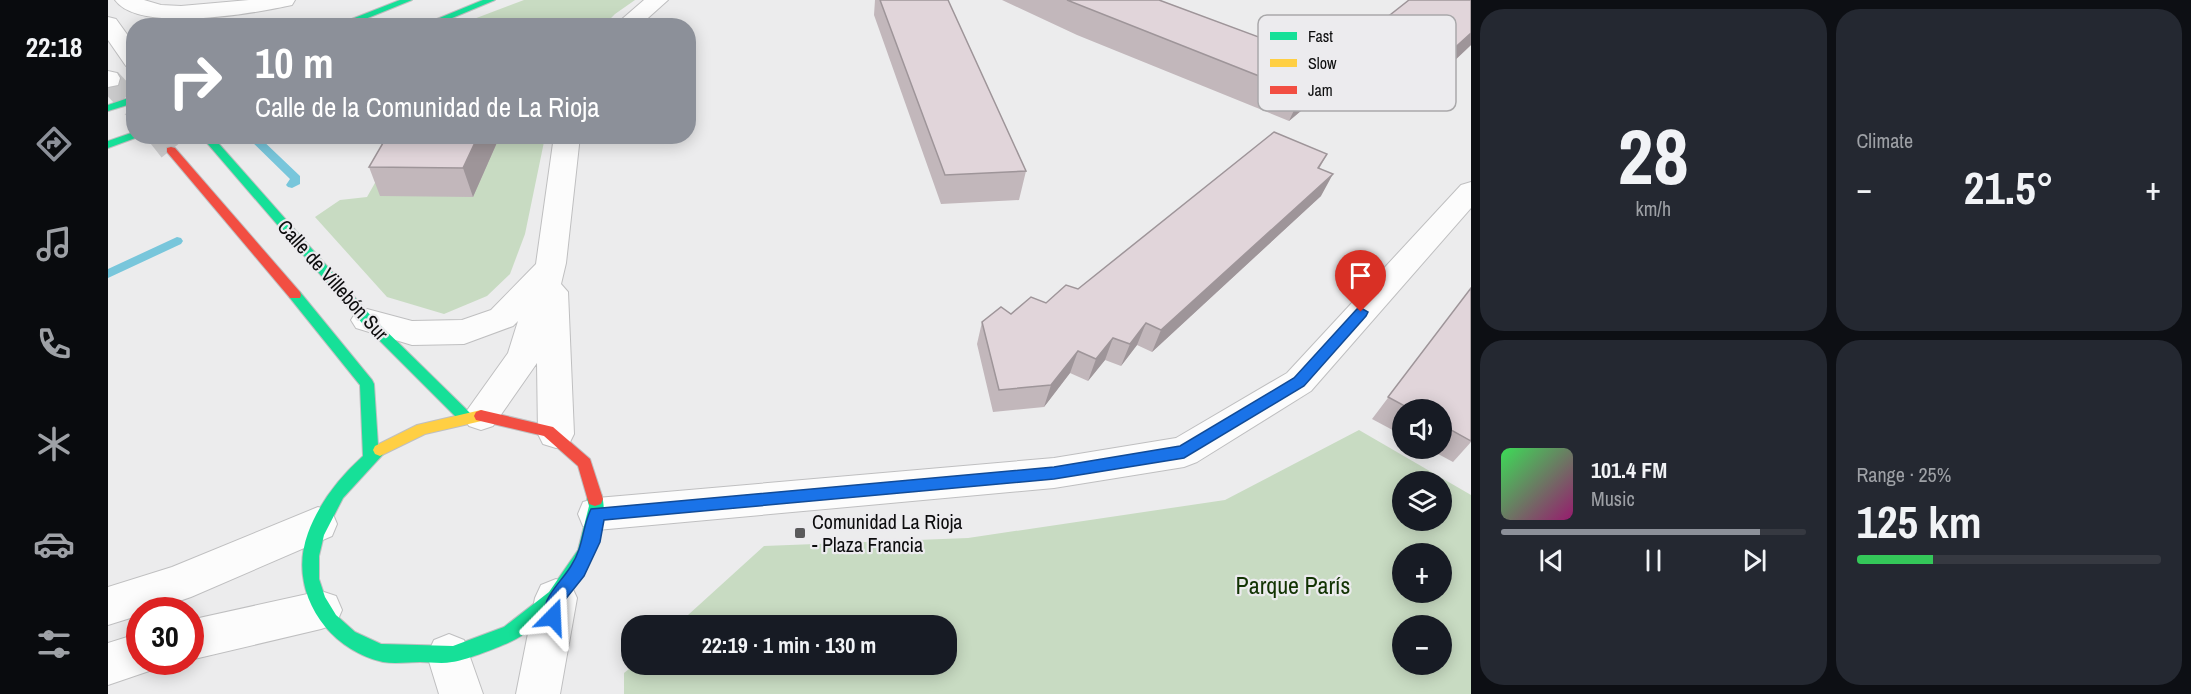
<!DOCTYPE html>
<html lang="en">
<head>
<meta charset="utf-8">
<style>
	:root { --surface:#171b24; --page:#242831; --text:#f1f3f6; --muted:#9ea1a6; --line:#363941; --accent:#8c9099 }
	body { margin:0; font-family:"Archivo Narrow",sans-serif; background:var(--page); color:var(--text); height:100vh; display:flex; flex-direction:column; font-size:22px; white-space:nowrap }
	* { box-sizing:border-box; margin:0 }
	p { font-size:20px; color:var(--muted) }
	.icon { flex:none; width:33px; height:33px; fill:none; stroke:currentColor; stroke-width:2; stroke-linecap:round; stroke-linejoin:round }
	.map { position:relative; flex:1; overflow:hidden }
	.sheet { display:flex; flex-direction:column; gap:9px; padding:9px; background:#0d0f14; width:720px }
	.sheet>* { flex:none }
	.hud { position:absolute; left:18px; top:18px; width:570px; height:126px; border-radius:24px; box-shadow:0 3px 15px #0003; background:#8c9099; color:#fff; overflow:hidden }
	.buttons { position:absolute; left:1284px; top:399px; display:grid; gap:12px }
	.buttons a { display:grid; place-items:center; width:60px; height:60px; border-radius:50%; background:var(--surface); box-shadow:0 3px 15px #0003; font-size:30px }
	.speed { position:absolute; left:18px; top:597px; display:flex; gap:12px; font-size:30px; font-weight:700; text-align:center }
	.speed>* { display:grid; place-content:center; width:78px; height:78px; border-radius:50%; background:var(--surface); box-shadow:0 3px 15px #0003; line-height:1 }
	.speed .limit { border:9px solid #d22; background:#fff; color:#111 }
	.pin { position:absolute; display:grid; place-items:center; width:51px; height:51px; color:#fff; margin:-62px -26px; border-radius:50% 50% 50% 0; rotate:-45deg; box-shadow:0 0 6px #0007 }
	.pin .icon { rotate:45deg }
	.me { position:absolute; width:66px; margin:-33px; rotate:21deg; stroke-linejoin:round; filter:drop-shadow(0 0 4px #0008) }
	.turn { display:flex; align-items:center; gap:21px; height:126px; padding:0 30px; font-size:27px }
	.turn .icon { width:78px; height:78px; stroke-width:2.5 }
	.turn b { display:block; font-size:42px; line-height:51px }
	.big { font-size:45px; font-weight:800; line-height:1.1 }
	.sheet .tile { flex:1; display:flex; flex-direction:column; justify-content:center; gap:9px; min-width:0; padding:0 21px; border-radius:24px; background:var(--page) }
	.sheet .dial { align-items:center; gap:0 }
	.dial b { font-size:78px; line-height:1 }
	.song { display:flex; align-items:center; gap:18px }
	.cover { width:72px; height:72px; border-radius:9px; background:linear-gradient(135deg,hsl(130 70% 55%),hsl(320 70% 35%)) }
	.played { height:6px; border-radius:3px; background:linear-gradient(90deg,var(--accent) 85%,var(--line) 85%) }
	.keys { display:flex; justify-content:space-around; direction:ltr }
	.heat { display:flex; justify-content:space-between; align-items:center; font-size:33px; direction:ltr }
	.charge { height:9px; border-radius:4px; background:linear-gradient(90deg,#34c759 25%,var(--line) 0) }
	.sheet .tiles { flex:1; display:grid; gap:9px; grid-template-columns:repeat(2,1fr) }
	.trip { position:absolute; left:513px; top:615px; width:336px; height:60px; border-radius:24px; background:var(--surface); box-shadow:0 3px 15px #0003; font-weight:800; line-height:60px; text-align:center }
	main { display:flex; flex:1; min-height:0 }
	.menu { display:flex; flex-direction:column; width:108px; justify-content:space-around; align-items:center; background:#090b0e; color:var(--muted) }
	.menu .icon { width:42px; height:42px }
	.menu .current { color:var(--accent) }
	.menu b { font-size:27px; color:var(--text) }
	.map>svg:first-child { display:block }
	.green { fill:#c8dbc2; fill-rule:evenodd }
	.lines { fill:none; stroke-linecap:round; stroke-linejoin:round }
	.stream { fill:#78c6db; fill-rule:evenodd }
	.secondary-tunnel { stroke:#cacacb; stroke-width:24; stroke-dasharray:24 12; stroke-linecap:butt }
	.street-casing { stroke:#bfbfc0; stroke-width:2 }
	.fast-casing { stroke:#bfbfc0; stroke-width:2 }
	.slow-casing { stroke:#bfbfc0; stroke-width:2 }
	.jam-casing { stroke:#bfbfc0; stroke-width:2 }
	.street { fill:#fcfcfc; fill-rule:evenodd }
	.fast { fill:#16e098; fill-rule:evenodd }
	.slow { fill:#ffcf43; fill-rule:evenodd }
	.jam { fill:#f24e42; fill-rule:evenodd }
	.wall { fill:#c2b7bb }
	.shaded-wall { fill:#9e9599 }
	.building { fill:#e1d5da; stroke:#9e9599; stroke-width:1.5 }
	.route { fill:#1a73e8; stroke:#114b97; stroke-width:1.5 }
	.poi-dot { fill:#5a5a5b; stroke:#ecebee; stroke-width:2 }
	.labels { text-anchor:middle; stroke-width:4.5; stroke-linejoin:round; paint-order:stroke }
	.street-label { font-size:20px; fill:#0c0c0d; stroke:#ecebee }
	.poi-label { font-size:20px; fill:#0c0c0d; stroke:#ecebee; text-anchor:start }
	.near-park-label { font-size:24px; fill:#123303; stroke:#ecebee }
	.key { fill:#ecebee; stroke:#a9a8aa; stroke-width:1.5 }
	.key-label { font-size:16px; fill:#0c0c0d }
</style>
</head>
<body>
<main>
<nav class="menu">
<b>22:18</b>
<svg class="icon current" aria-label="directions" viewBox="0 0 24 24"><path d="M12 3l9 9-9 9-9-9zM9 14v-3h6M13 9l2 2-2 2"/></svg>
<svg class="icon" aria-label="music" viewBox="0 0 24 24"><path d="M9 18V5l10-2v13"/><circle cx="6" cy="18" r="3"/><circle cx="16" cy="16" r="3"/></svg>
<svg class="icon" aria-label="phone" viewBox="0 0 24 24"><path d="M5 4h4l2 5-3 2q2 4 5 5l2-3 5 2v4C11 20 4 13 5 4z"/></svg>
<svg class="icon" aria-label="climate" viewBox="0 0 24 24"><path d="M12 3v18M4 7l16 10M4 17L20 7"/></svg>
<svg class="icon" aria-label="car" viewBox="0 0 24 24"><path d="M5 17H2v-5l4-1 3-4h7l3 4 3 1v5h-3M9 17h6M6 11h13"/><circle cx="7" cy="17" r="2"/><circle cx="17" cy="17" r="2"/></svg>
<svg class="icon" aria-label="filters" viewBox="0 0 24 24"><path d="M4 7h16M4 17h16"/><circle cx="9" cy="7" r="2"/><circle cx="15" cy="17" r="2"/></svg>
</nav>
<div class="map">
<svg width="1363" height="694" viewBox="0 0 1363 694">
	<rect width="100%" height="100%" fill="#ececed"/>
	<path class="green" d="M416,0H527L507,14L496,25H350Z
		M293,137H437L417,234L402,274L379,296L336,314L279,297L207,217L232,200L259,197Z
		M1251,430L1363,495V694H516V673L526,665L838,664V626L569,625L656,546L860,538L1117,500ZM1294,482H1334V520H1294ZM1294,554H1334V592H1294ZM1294,626H1334V664H1294Z"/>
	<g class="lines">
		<path class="stream" d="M138,136H150L192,176V184L184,188L180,187L178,185L182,179Z
			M69,237L73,238L75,241L73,244L0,278V269Z"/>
		<path class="secondary-tunnel" d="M1,80L26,107
			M52,136L63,150"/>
		<defs>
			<path id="street" d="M7,0H36L53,5L73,6L141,0H187L184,5C148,13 31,34 7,0Z
				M536,0H560L531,26H506Z
				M0,17L8,19L26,44V68L18,66L0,40Z
				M0,71L9,73L12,78L10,85L0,87Z
				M446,136H472L458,263L453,284L460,292L466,434L461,444L448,448L435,444L430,434L429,363L385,426L373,430L361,426L355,416L400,353L410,321L405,326L356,344L304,345L248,328L243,320L248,312L259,309L304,321L354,320L383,310L428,264Z
				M1363,182V208L1203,391L1089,462L1076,467L946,488L489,530L475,526L470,514L475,502L489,498L946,458L1068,438L1179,373L1353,185Z
				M210,507L224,512L229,524L224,536L83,597L45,610H32V615L0,625V587L64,567Z
				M448,579L463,585L469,598L452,694H408L427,598L433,585Z
				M213,591L228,596L234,610L228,624L213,629L82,660V620Z
				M32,633V662H50L47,669L0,685V643Z
				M341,634L356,640L375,694H331L319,655L326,640Z"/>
			<path id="fast" d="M292,0H304L240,26H226Z
				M375,0H387L325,26H312Z
				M26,96V103L0,111V105Z
				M26,132V136L30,137L0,148V141Z
				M93,136H104L264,317L362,413L364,417L362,421H352L254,323Z
				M187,291L192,292L264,380L266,384L270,445L277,446L279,450L235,498L216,535L211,556V579L217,597L228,615L247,632L273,644L345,646L396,627L441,592L470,550L481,506L479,499L481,494L487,492L493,494C502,514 487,554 475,571C457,597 436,623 408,639C397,645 356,661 344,662C334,664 322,662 312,662C300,662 287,664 275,662C218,649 179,590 200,533C211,503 232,477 255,456L252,385L182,298L181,295Z"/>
			<path id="slow" d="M373,410L378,412L380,416L378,420L317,434L272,456L267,454L265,450L267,446L309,425Z"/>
			<path id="jam" d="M63,147L67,148L192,292L193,295L192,298H182L59,152V148Z
				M373,410L445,427L482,459L495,499L493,504L487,506L481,504L470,466L436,436L368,420L366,416L368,412Z"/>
		</defs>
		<use href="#street" class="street-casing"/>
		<use href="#fast" class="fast-casing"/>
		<use href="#slow" class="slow-casing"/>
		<use href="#jam" class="jam-casing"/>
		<use href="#street" class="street"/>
		<use href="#fast" class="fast"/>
		<use href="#slow" class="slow"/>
		<use href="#jam" class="jam"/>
	</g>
	<path class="wall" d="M767,0H840L918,171L911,200L833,204L766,15Z
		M894,0H1051L1226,65L1213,94L1181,121L969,35Z
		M1363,0V45L1325,81L1254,53L1268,26Z
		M391,138L365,197L272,196L261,167Z
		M1219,154L1211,169L1213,196L1044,352L1029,345L1013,366L997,360L980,381L962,373L936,407L885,412L869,344L874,322L938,303L970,289Z
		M1363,288V442L1345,462L1319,448H1334V410H1294V435L1264,419Z"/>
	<path class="shaded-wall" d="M1363,33V45L1325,81L1341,53Z
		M1226,65L1213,94L1181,121L1194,93Z
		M370,136H391V138L365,197L355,168Z
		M1225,174L1213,196L1044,352L1053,330Z
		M1038,323L1029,345L1013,366L1022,344Z
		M1005,338L997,360L980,381L988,359Z
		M970,351L962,373L936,407L943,385Z"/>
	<path class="building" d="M772,0H840L918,171L837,175Z
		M959,0H1051L1226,65L1194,93Z
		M1301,0H1363V33L1341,53L1268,26Z
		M1166,132L1219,154L1210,168L1225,174L1053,330L1038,323L1022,344L1005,338L988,359L970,351L943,385L891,390L874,322L893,307L903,314L923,297L938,303L958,285L970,289Z
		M279,136H370L355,168L261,167Z
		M1363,288V441L1334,425V410H1304L1280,397Z"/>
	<path class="route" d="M1253,308L1260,312L1258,316L1196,386L1076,458L946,479L496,520L492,542L476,576L456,601L451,623L445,625L438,623C429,601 453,583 463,566C476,546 474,527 483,509L946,467L1072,446L1186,378L1249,309Z"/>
	<rect class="poi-dot" x="686" y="527" width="12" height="12" rx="3"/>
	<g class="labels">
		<g class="street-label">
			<text transform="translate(225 280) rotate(48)" y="7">Calle de Villebón Sur</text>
		</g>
		<g class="poi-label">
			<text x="704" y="529">Comunidad La Rioja<tspan x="704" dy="23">- Plaza Francia</tspan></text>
		</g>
		<g class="near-park-label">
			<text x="1185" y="594">Parque París</text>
		</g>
	</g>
	<rect x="1150" y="15" width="198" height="96" rx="9" class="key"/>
	<rect x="1162" y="32" width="27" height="8" fill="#16e098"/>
	<rect x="1162" y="59" width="27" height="8" fill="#ffcf43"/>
	<rect x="1162" y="86" width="27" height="8" fill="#f24e42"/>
	<g class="key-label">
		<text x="1200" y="42">Fast</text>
		<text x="1200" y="69">Slow</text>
		<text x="1200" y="96">Jam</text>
	</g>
</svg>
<div class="buttons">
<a><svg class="icon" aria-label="sound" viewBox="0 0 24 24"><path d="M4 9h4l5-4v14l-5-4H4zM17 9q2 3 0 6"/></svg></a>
<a><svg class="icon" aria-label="layers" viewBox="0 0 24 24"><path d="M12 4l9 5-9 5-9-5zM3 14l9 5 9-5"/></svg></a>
<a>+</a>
<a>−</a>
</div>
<div class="speed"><div class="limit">30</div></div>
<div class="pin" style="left:1253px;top:312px;background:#d93025"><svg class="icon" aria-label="arrive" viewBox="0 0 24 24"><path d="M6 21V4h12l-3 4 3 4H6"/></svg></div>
<svg class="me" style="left:445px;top:617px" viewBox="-20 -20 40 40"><path d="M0-17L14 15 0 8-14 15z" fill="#1a73e8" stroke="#fff" stroke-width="4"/></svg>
<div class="trip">22:19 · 1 min · 130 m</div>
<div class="hud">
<div class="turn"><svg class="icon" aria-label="right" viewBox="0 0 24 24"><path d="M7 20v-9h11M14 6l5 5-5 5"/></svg><div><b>10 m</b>Calle de la Comunidad de La Rioja</div></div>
</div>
</div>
<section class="sheet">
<div class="tiles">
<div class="tile dial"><b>28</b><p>km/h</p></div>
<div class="tile"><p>Climate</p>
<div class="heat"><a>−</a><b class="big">21.5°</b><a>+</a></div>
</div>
<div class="tile">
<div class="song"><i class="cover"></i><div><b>101.4 FM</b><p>Music</p></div></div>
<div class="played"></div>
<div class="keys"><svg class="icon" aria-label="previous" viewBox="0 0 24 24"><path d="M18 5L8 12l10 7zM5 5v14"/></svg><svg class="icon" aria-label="pause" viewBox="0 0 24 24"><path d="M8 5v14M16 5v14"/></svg><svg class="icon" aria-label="next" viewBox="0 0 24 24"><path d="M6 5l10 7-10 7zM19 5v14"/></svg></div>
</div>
<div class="tile"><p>Range · 25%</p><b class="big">125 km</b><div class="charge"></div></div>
</div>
</section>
</main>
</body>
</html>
